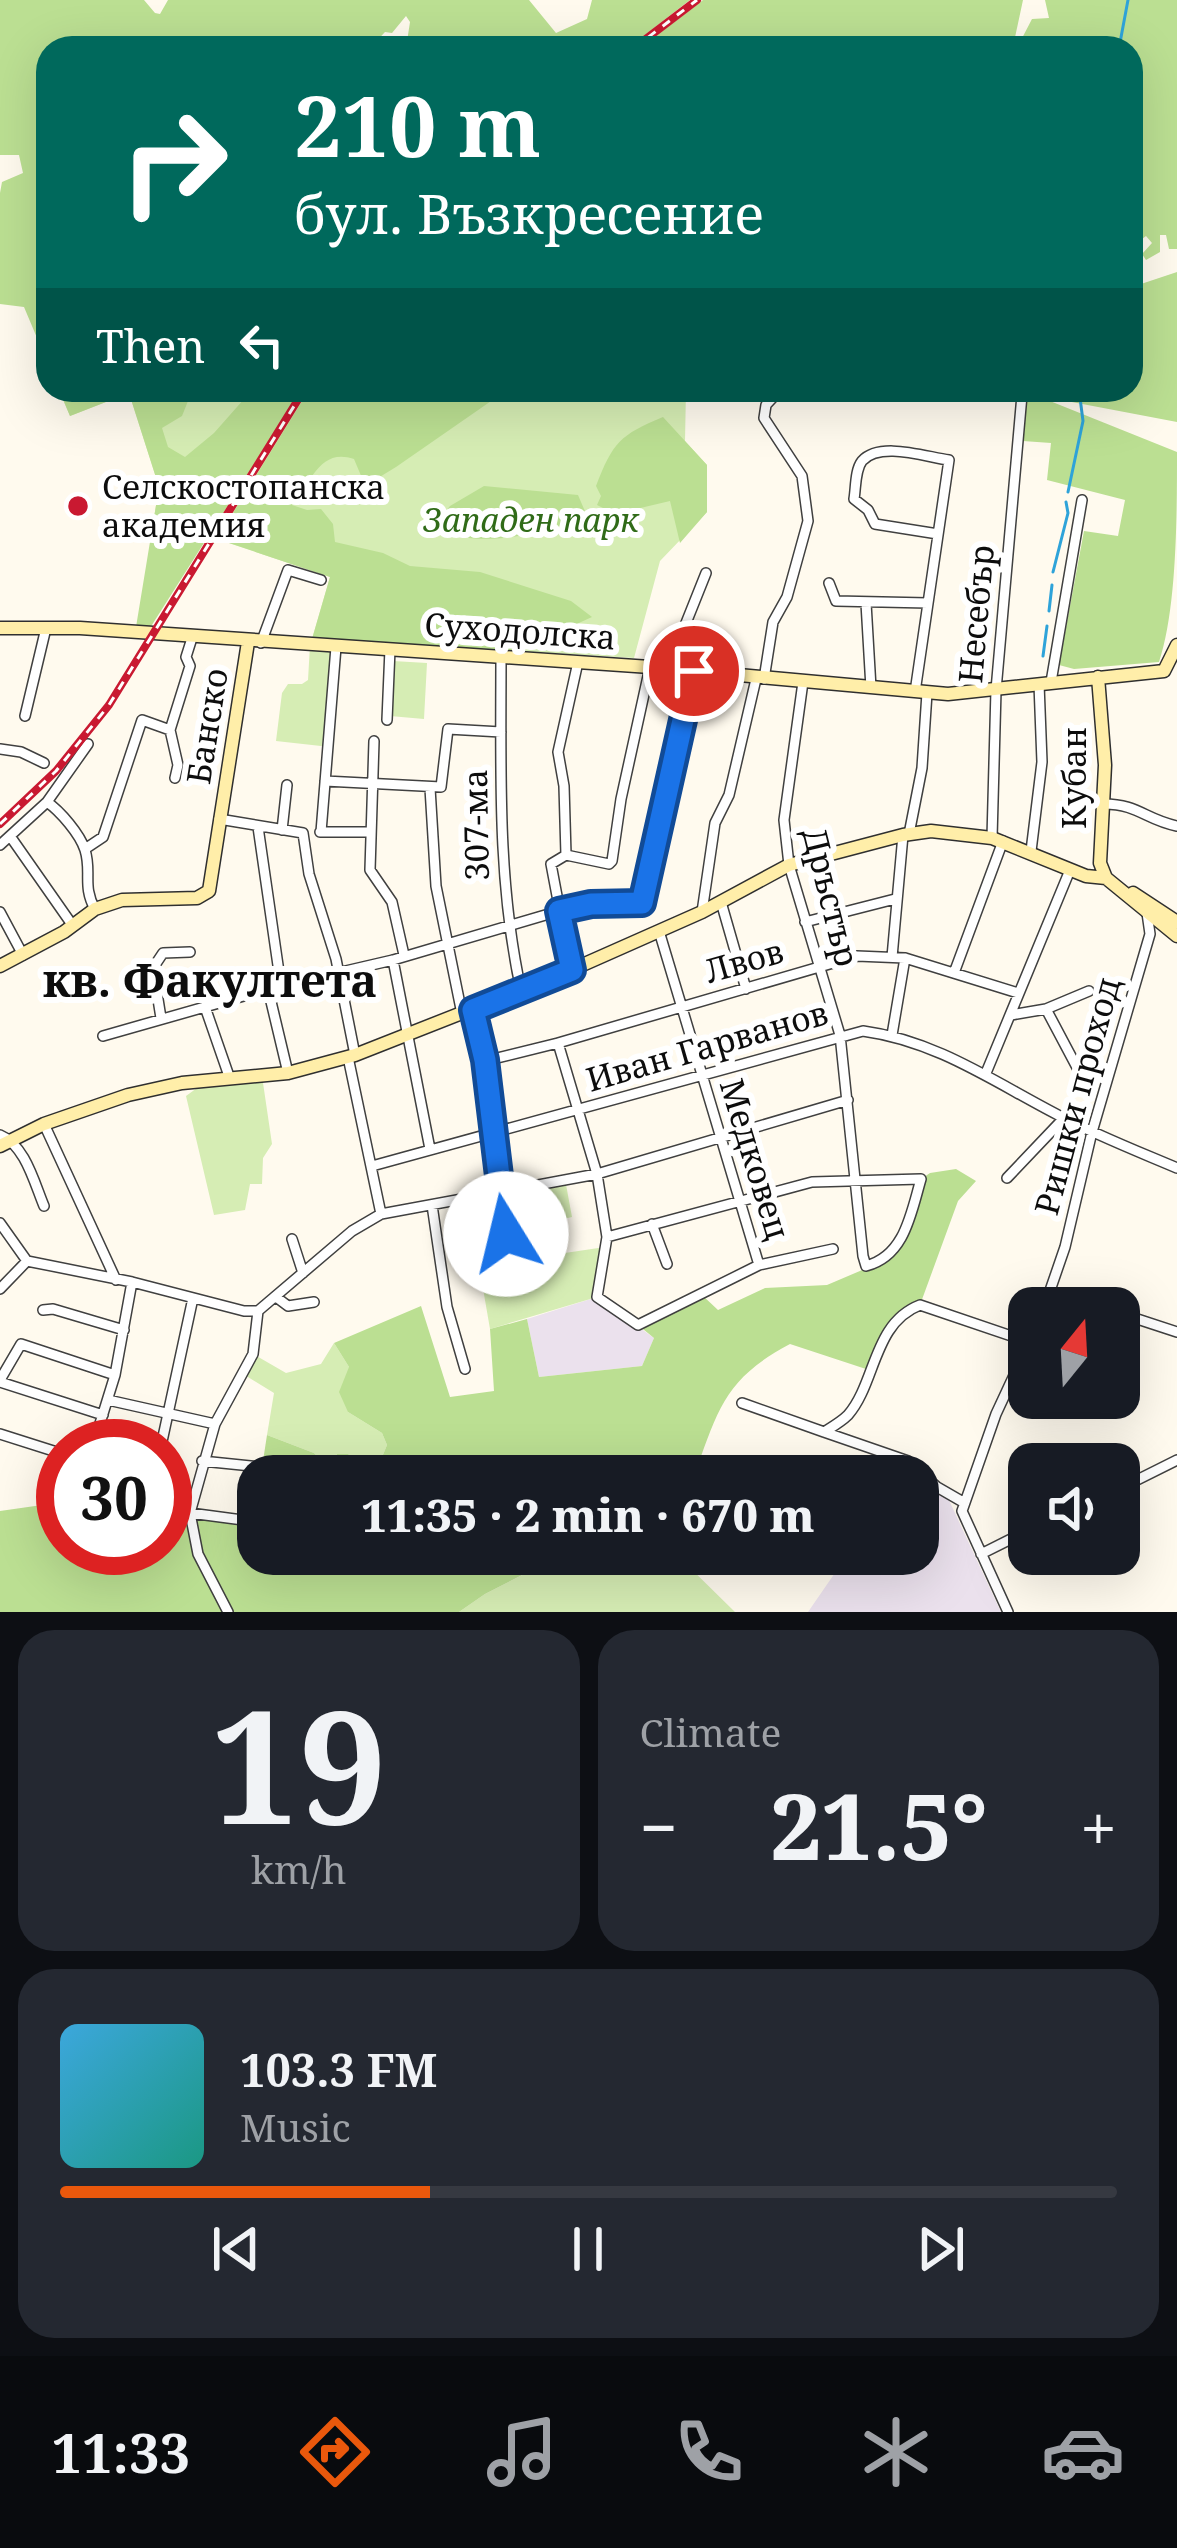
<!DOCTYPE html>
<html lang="en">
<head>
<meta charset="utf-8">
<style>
	:root { --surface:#171b24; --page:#242831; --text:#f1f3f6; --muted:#9ea1a6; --line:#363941; --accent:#ea580c }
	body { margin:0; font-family:"Noto Serif",serif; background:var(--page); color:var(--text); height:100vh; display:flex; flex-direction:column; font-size:45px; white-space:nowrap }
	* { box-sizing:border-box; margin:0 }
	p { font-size:39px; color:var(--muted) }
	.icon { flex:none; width:66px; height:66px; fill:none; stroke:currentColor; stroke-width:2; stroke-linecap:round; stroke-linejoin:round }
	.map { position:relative; height:1612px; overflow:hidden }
	.drawer { display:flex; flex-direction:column; gap:18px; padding:18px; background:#0d0f14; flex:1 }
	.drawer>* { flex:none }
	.guide { position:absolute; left:36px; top:36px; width:1107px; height:366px; border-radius:36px; box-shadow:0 12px 48px #0002; background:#00695c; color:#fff; overflow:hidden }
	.needle { width:78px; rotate:18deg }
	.tools { position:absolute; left:1008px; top:1287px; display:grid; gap:24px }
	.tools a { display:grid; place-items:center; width:132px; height:132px; border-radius:24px; background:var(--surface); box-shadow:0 12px 48px #0002; font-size:60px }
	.speed { position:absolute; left:36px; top:1419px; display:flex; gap:24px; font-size:60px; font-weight:700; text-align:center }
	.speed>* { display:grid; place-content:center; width:156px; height:156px; border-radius:50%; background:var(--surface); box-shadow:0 12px 48px #0002; line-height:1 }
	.speed .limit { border:18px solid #d22; background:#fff; color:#111 }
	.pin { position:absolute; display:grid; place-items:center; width:102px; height:102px; color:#fff; margin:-51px; border:6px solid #fff; border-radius:50%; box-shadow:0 3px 12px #0007 }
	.me { position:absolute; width:132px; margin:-66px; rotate:351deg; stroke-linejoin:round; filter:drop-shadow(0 0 9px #0008) }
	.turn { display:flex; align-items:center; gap:42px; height:252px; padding:0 60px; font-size:54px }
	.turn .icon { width:156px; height:156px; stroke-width:2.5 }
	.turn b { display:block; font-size:84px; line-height:102px }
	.then { display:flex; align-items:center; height:114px; padding:0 60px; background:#0003; gap:24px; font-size:45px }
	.big { font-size:90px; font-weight:800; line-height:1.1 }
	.drawer .widget { flex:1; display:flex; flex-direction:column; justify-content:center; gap:18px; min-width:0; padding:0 42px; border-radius:36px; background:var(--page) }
	.drawer .dial { align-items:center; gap:0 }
	.dial b { font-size:156px; line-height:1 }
	.song { display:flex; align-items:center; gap:36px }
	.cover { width:144px; height:144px; border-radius:18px; background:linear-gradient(135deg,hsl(200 70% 55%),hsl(170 70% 35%)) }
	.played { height:12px; border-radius:6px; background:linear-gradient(90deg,var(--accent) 35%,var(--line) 35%) }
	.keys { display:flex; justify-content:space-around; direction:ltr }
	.heat { display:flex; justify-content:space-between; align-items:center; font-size:66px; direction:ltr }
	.drawer .tiles { flex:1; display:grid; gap:18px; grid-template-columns:1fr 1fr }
	.widget:last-child { grid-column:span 2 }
	.trip { position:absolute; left:237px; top:1455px; width:702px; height:120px; border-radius:36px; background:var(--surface); box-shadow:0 12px 48px #0002; font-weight:800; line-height:120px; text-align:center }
	.dock { display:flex; height:192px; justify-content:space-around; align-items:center; background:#090b0e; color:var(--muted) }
	.dock .icon { width:84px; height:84px }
	.dock .current { color:var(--accent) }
	.dock b { font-size:54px; color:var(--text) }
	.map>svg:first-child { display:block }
	.industrial { fill:#ebe1ed }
	.green { fill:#d6edb4 }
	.forest { fill:#bbdf92 }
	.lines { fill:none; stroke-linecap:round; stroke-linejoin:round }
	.stream { stroke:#2ea3d9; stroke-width:3 }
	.street-casing { stroke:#404040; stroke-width:12 }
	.secondary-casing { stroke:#2f2f2f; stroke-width:15 }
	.street { stroke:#fff; stroke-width:9 }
	.secondary { stroke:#ffeea9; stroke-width:12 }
	.rail-casing { stroke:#c91931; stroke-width:8 }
	.rail { stroke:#fff; stroke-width:3; stroke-dasharray:9; stroke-linecap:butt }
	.route-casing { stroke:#114b97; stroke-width:30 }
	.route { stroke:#1a73e8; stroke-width:21 }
	.poi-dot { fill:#c91931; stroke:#fff; stroke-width:4.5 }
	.labels { text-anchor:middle; stroke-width:12; stroke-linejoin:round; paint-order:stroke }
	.poi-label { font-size:33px; fill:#0d0d0d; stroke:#fff; text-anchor:start }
	.park-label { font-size:33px; font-style:italic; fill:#306b18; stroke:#fff }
	.street-label { font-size:33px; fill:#0d0d0d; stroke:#fff }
	.district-label { font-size:45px; font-weight:bold; fill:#0d0d0d; stroke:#fff }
</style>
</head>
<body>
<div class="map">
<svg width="1177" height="1612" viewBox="0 0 1177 1612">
	<rect width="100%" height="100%" fill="#fffaee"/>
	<path class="industrial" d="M597,1297L654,1338L642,1366L539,1377L527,1319Z
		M918,1479L948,1498L1001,1612H808L848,1554H918Z"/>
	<path class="green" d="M59,390H686L685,441L707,465V512L660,561L634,658L312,639L330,577L217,539L214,544L153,524L159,487L129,393L70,416Z
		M310,645L336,647L330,747L276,741L282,693L288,684H302L308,680Z
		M393,661L427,663L424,719L390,716Z
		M262,1076L272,1144L263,1158L262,1184H250L245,1210L214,1215L186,1096L208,1080Z
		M565,1179L572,1217L559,1220L565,1253L605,1247L597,1297L490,1329L481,1277L486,1275L483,1246L512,1243L514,1247L542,1242L533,1185Z
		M334,1343L349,1367L348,1412L382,1433L387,1445L380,1462L364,1465L348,1454L337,1455V1467L329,1468L314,1453L267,1435L274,1393L243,1374L253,1354L286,1373L321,1364Z
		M564,1554H676L735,1612H459L485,1594Z"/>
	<path class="forest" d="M0,0H144L155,13L160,14L168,0H529L556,33L587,19L592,0H690L628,48H406L410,22L406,16L392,33L385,32L370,48L334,42L330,48H48V364L24,307L0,304V193L2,182L23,173L19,155H0Z
		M703,0H1023L1014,42L1019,44L1032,19L1049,18L1045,0H1177V249H1169L1166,235H1160V252L1146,260L1142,254L1152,243L1146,236L1142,239L1132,233L1131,48H640Z
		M1131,258L1132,276L1141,284L1177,272V422L1035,395L1177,452C1177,513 1177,609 1159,662L1074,669L1059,665L1084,531L1118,536L1125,500L1047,480L1051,443L1023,441L1026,393L1015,390H1131Z
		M59,390H181L188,401L182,416L162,428L168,447L185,457L214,433L252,390H301L150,628L136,627L159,487L129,393L70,416Z
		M309,390H425L437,394L439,390H507L396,467L378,478H362L354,459C319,447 311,484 292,505L307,510L321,509L333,524L335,542L383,553L410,566L480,572L571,601L592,617L515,652L312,639L330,577L217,539Z
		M663,417L707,465V512L680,543L670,501L615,514L597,505L601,496L596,486C613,442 620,435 663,417Z
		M484,486L578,495L587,516C548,533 501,543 459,537L441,517L450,506Z
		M956,1169L976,1181L958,1201L920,1305L900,1318L869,1370L790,1344C724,1379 718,1410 694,1476H311L312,1465L263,1461L267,1435L314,1453L329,1468L337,1467V1454H348L364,1465L380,1462L387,1445L382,1433L348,1412L339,1392L349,1367L334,1343L421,1306L450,1397L494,1391L490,1329L527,1319L539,1377L642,1366L654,1338L638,1325L702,1295L718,1310L765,1288L827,1285L881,1262L906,1232L921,1179L930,1173Z
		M63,1502V1548H165V1502L190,1513L258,1522V1554H563L485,1594L459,1612H0V1511Z"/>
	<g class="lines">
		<path class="stream" d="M1119,48L1128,0
			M1068,492L1083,421L1079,390
			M1053,572L1068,513L1066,502
			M1049,611L1052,585
			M1043,656L1047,626"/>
		<defs>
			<path id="street" d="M829,583L836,601L928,603
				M866,603L871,688
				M261,643L288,570L321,580
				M501,657C501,769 497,881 521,990
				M668,668L706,573
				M764,679L773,622L787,597L808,521L802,476L764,418L766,405L780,390
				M1051,682L1082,500
				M915,692L949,460C926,457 880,441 862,461C855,470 856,487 854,499L868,510L875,524L938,534
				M25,716L46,628
				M387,720L390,649
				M374,741L370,870L392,902L404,955
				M0,749L21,752L44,763
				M175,778L178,765L170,730L190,666L186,657L192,638
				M325,781L441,787L448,729L501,732
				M430,788L436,886L462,1014
				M47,802C60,811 80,834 85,850C92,872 82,886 95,909
				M1104,804C1138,804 1146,820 1177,826
				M219,819L303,833
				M258,827L281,986
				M282,830L287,785
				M320,832H369
				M321,832L336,647
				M303,833L309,874L336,959L355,1055
				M909,834L922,768L927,693
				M10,836L73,926
				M992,838L996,690L1022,395
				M0,845L47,802L88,744
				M85,849L103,837L142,720L170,730
				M1031,851L1042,762L1039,684
				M566,855L609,864L612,861L621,799L650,667
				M566,855L564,786L558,752L578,662
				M566,855L551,864L571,970
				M721,902L746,989
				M0,912L23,955
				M702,912L715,823L729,795L756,679
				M805,922L895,899
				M659,931L759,1265
				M892,957L903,835
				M393,960L430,1149
				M954,973L1003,841
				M268,989L288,1073
				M205,1007L230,1079
				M1046,1009L1089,991
				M473,1010L485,1061L506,1234
				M1011,1015L1046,1009L1081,1075
				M161,1018L153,968L163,953L190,952
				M892,1035L905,958
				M103,1036L268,989L393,960L559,911L591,904L642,903L694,671
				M558,1043L597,1174L607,1237L597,1297L638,1325L759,1265L833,1249
				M348,1057L381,1214
				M485,1061L558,1043L857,956L905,958L1018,993
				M986,1073L1070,870
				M44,1124L116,1280
				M0,1135C25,1145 34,1182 44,1206
				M372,1166L863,1031C937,1041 994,1082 1058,1115C1096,1135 1137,1151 1177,1168
				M1007,1178L1064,1118
				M432,1205L447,1307L465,1369
				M0,1223L27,1261L132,1282L244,1311H258
				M652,1224L667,1264
				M607,1237L812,1182L921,1179C911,1213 905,1256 866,1266L863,1256L840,1035L789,865L784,820L803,682
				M292,1239L303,1273
				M0,1289L27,1261
				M1050,1291L1102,1308
				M276,1297L288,1306L314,1302
				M1044,1308L1065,1247L1092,1132L1150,934L1147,913
				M43,1310L53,1309L124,1330
				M258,1311L352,1231L381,1214L597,1174L848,1100
				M1119,1313L1177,1332
				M0,1380L21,1344L115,1375
				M0,1382L103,1415
				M108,1400L215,1424
				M742,1403L824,1432C832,1427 841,1422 848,1415C876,1383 873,1323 920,1305L1029,1342
				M824,1432L908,1461L937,1487L963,1502
				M0,1434L63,1454
				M93,1446L115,1375L132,1282
				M161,1446L193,1298
				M202,1461L289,1470
				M1119,1489L1177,1460
				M165,1502L190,1513L258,1522
				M981,1554L1029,1530
				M228,1612L198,1554L190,1513L215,1424L253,1354L258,1311
				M1008,1612L962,1511L996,1414L1029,1343"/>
			<path id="secondary" d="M0,628H80L650,667L948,694L1164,671L1177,645
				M1098,677L1105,765L1100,863L1106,878
				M1133,893L1177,922
				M0,966L64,932L95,909L122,900L197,898L209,891L248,642
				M0,1146L44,1124L128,1095L182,1083L288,1073L355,1055L571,970L702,912L789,865L903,835L931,831L992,838L1086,876L1106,878L1177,936"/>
		</defs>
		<use href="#street" class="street-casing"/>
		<use href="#secondary" class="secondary-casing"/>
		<use href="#street" class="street"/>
		<use href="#secondary" class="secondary"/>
		<defs>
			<path id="rail" d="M634,48L697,0
				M0,824L56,771L109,705L304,390"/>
		</defs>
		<use href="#rail" class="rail-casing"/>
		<use href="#rail" class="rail"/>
	</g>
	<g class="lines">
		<defs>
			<path id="route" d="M506,1234L485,1060L473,1010L572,970L559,911L591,904L642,903L694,671"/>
		</defs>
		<use href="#route" class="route-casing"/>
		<use href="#route" class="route"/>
	</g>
	<circle class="poi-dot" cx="78" cy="506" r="12"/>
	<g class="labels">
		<g class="poi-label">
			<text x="102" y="499">Селскостопанска<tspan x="102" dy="38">академия</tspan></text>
		</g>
		<g class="park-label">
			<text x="531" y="532">Западен парк</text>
		</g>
		<g class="street-label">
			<text transform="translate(976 614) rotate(-85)" y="12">Несебър</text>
			<text transform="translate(520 631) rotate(4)" y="12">Суходолска</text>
			<text transform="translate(207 726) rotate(-81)" y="12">Банско</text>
			<text transform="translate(1074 778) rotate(-90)" y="12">Кубан</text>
			<text transform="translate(476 825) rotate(-91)" y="12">307-ма</text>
			<text transform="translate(831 897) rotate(76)" y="12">Дръстър</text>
			<text transform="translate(744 961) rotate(-16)" y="12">Лвов</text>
			<text transform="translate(707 1046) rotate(-16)" y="12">Иван Гарванов</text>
			<text transform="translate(1077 1096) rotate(-75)" y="12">Ришки проход</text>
			<text transform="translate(755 1159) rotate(73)" y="12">Медковец</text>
		</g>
		<g class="district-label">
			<text x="210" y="997">кв. Факултета</text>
		</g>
	</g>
</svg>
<div class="tools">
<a><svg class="needle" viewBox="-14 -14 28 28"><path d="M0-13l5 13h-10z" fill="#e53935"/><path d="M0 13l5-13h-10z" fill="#9ea1a6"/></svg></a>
<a><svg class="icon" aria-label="sound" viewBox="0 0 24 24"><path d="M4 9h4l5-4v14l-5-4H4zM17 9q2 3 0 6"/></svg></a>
</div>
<div class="speed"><div class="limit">30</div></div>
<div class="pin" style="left:694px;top:671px;background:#d93025"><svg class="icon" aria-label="arrive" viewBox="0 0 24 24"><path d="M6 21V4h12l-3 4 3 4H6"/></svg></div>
<svg class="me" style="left:506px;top:1234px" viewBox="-20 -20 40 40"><circle r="19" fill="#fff"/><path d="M0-13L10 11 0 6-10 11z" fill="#1a73e8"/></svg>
<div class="trip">11:35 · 2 min · 670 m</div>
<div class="guide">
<div class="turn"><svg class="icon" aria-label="right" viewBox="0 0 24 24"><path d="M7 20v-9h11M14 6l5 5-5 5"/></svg><div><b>210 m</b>бул. Възкресение</div></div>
<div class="then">Then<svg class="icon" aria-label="left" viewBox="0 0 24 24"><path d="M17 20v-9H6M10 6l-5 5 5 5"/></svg></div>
</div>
</div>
<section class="drawer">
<div class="tiles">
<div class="widget dial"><b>19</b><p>km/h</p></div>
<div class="widget"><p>Climate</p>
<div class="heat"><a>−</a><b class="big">21.5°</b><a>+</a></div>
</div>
<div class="widget">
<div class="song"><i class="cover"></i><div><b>103.3 FM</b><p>Music</p></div></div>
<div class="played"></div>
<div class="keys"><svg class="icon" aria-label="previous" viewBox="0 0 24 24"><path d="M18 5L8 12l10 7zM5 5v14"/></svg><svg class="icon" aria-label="pause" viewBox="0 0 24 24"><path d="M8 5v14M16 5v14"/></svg><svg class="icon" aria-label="next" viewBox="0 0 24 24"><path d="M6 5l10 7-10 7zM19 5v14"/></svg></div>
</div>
</div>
</section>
<nav class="dock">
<b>11:33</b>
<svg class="icon current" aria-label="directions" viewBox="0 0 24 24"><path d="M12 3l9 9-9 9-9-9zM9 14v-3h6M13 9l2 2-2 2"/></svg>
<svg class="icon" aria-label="music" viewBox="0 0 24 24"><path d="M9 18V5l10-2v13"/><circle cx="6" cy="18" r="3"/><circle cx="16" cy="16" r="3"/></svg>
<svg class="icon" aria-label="phone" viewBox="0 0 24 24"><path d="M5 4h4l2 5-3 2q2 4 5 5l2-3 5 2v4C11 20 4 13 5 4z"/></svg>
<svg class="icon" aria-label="climate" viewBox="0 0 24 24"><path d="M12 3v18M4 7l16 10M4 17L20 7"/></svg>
<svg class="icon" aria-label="car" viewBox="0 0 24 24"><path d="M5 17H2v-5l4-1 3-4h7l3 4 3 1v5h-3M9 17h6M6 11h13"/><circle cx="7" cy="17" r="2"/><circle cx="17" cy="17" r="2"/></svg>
</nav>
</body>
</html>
